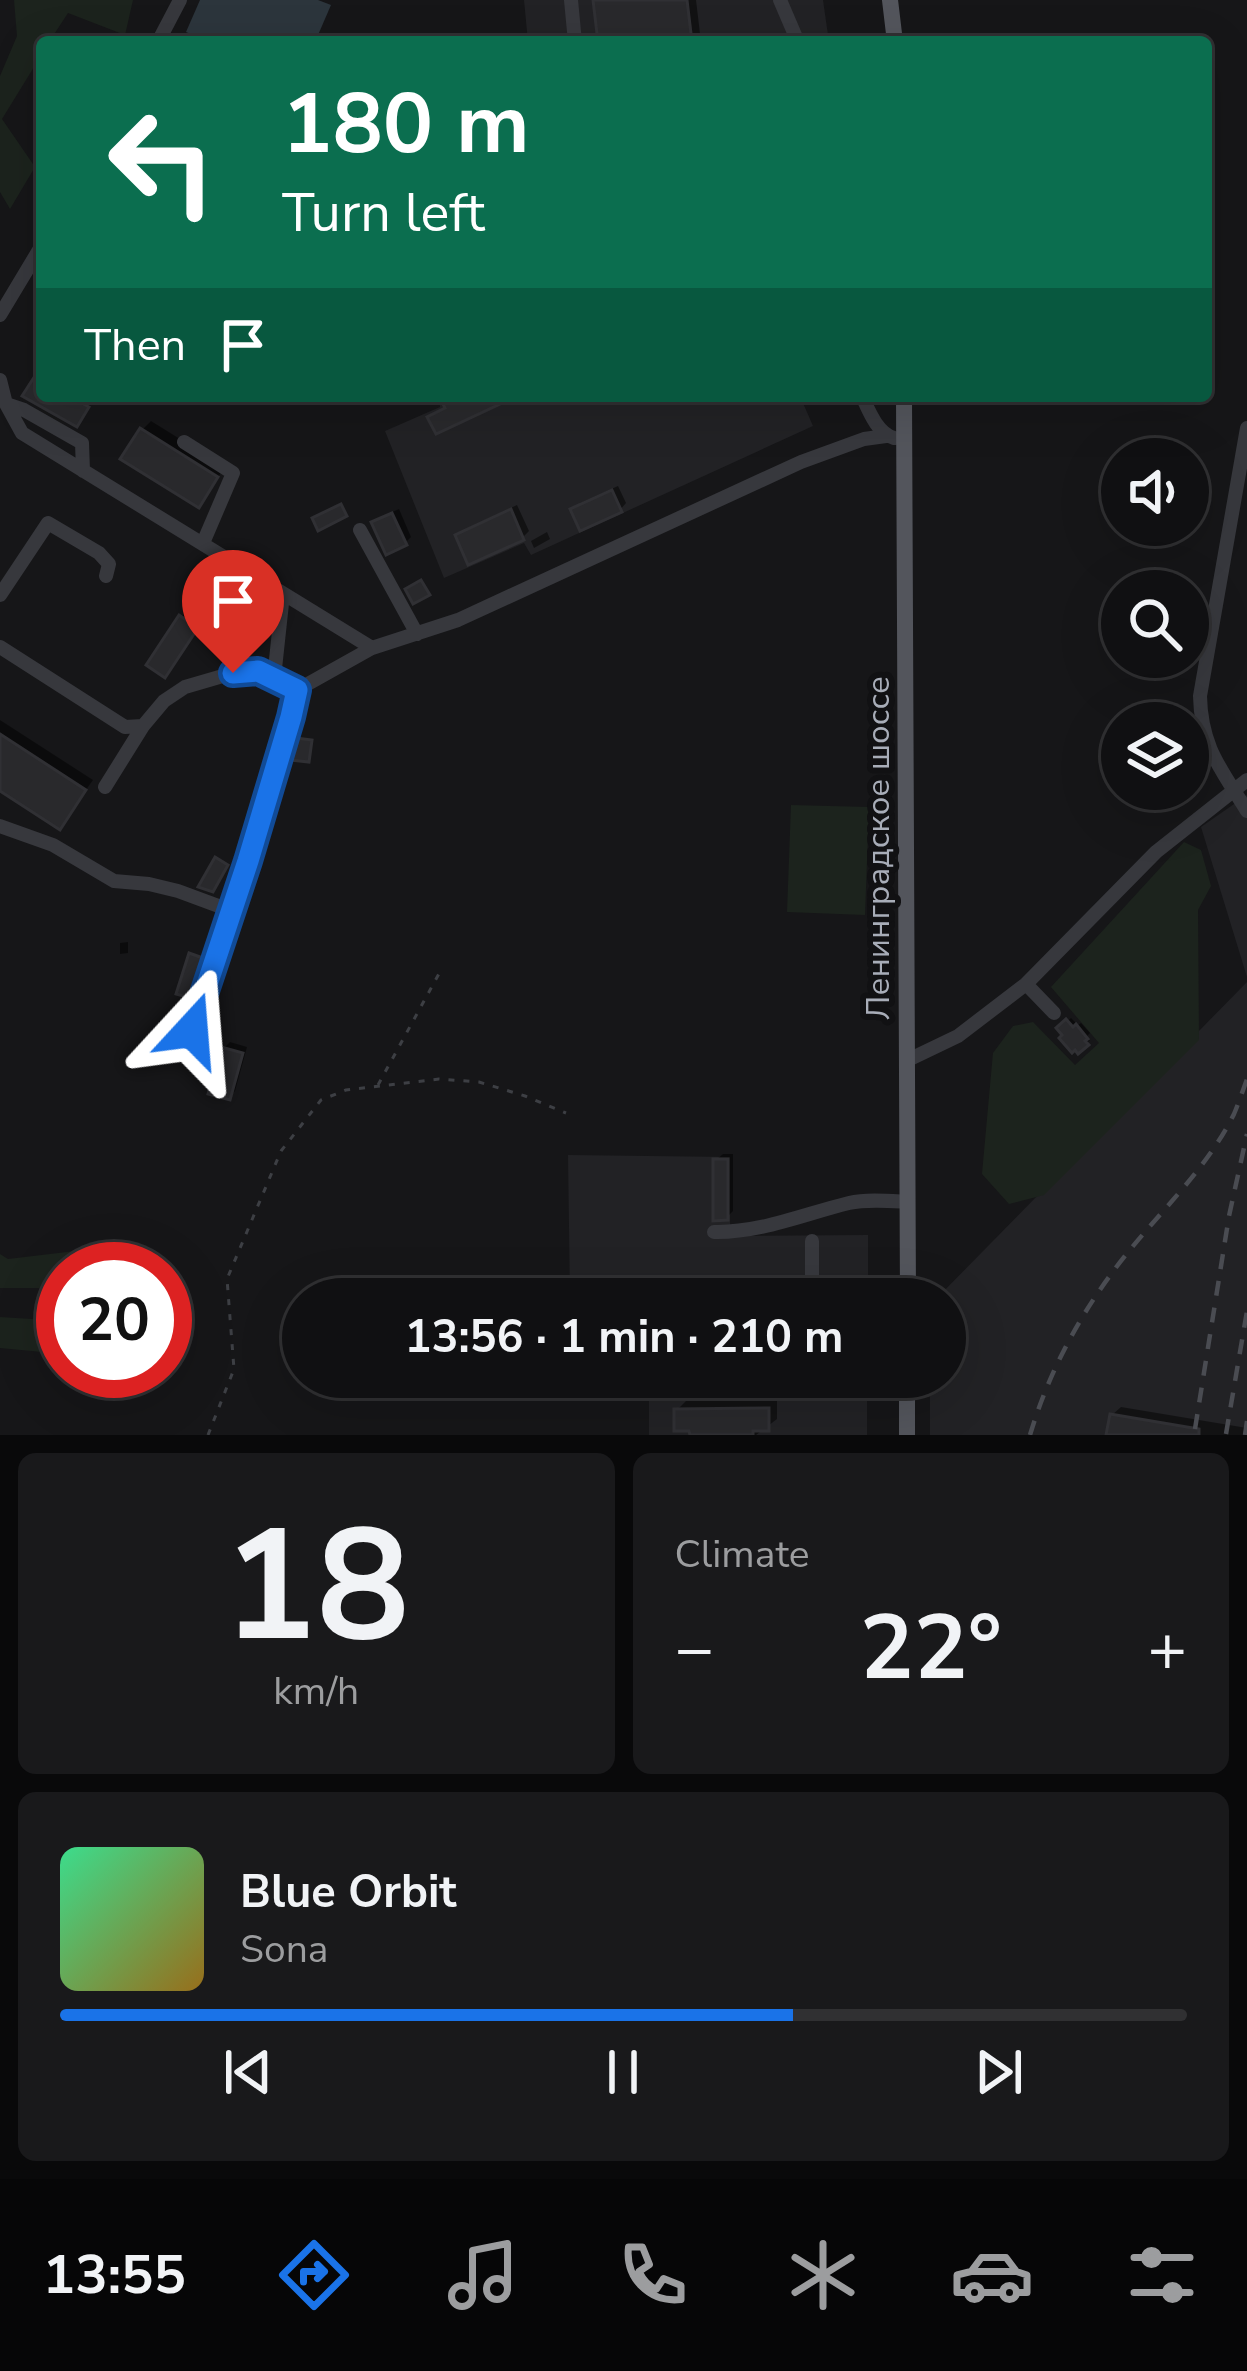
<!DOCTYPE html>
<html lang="en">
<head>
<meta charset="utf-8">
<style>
	:root { --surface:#101012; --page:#19191b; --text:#f1f3f6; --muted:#9c9d9f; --line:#303032; --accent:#1a73e8 }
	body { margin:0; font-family:"Nunito Sans",sans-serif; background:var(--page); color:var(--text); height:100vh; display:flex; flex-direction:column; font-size:45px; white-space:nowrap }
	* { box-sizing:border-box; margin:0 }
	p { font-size:39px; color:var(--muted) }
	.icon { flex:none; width:66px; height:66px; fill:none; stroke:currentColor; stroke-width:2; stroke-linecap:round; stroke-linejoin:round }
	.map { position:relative; height:1435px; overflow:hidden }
	.details { display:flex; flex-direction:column; gap:18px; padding:18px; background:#09090a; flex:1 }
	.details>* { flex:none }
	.hud { position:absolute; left:36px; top:36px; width:1176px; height:366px; border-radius:12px; box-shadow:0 12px 48px #0002,0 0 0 3px var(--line); background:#0b6e4f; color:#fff; overflow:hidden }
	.tools { position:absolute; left:1101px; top:438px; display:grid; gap:24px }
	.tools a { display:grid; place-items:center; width:108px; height:108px; border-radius:50%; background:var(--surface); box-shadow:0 12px 48px #0002,0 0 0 3px var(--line); font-size:60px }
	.speed { position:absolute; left:36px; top:1242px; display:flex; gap:24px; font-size:60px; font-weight:700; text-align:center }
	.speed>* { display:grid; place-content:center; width:156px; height:156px; border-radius:50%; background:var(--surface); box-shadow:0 12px 48px #0002,0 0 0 3px var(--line); line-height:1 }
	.speed .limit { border:18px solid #d22; background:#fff; color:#111 }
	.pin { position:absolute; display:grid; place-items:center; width:102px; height:102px; color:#fff; margin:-123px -51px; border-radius:50% 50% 50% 0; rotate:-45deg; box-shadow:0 0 12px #0007 }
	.pin .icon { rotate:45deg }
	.me { position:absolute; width:132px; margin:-66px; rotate:19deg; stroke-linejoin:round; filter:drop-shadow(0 0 9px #0008) }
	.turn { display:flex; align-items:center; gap:42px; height:252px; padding:0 48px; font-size:54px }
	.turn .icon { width:156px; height:156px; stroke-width:2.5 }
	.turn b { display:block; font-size:84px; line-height:102px }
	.then { display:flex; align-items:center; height:114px; padding:0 48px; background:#0003; gap:24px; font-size:45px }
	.big { font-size:90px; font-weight:700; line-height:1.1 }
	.details .card { flex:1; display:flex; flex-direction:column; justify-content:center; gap:18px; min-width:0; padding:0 42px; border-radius:18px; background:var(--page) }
	.details .dial { align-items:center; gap:0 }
	.dial b { font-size:156px; line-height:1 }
	.song { display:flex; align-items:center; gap:36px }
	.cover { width:144px; height:144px; border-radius:18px; background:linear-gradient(135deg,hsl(150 70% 55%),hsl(40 70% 35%)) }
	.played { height:12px; border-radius:6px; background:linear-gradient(90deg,var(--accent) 65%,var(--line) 65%) }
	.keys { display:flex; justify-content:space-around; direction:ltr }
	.heat { display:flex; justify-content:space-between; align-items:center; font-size:66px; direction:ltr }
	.details .tiles { flex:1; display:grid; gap:18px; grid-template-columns:1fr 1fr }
	.card:last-child { grid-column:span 2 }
	.trip { position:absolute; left:282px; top:1278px; width:684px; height:120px; border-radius:60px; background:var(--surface); box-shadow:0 12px 48px #0002,0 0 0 3px var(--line); font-weight:700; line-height:120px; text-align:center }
	.dock { display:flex; height:192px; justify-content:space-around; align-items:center; background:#060607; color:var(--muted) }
	.dock .icon { width:84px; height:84px }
	.dock .current { color:var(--accent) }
	.dock b { font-size:54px; color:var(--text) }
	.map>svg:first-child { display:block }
	.built { fill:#222225 }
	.green { fill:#1c231d }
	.water { fill:#2c353c }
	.shadow { fill:#0007 }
	.building { fill:#29292c; stroke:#303034; stroke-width:3 }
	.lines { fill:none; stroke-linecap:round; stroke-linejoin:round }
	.path { stroke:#3d3f44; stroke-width:3; stroke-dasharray:6 9; stroke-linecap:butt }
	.minor { stroke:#37383d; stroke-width:14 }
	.major { stroke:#53555c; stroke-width:16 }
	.rail { stroke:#4a4c52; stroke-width:4.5; stroke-dasharray:15 12; stroke-linecap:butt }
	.route-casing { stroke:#114b97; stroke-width:30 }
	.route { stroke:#1a73e8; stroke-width:21 }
	.labels { text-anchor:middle; stroke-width:12; stroke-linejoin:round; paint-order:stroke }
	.street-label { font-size:33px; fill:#a8adb8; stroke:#111113 }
</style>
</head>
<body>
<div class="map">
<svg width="1247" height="1435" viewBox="0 0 1247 1435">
	<rect width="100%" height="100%" fill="#161618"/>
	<path class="built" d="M524,0H823L829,42H528Z
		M444,396H800L813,426L531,555L524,543L444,578L385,431L440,407L439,398Z
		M1247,795V977L1201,827Z
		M1247,982V1435H930V1377H945V1299H936Z
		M568,1155L730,1157V1236L868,1235V1299H570Z
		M649,1377H867V1435H649Z"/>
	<path class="green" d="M14,0H133L125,35L68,13L49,42H42V54L2,119L35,167L10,209L0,192V76L17,36Z
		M791,805L869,807L865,915L787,912Z
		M1184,842L1201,850L1211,886L1198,910L1199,1040L1044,1195L1009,1204L982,1174L993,1053L1013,1026L1033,1022L1075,1065L1099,1043L1051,987Z
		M92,1249L91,1269H63V1288H0V1254L8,1259Z
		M0,1317L63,1321V1354L0,1348Z"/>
	<path class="water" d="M200,0H318L331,5L315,42H210L186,32Z"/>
	<path class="shadow" d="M596,0H696L701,42H601Z
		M42,374V396H86L93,400L77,424L27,396Z
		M151,421L225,467L199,504L142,430Z
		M618,486L626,503L620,510H574L580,503Z
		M517,505L529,531L523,537L458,536L464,530Z
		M399,509L411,537L405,543L375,523L381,517Z
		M547,532L550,539L534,548L531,541Z
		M187,611L202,621L171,668L181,617Z
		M0,720L93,780L60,826L0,788Z
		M128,942V953L120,954V943Z
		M1071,1018L1078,1025L1081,1023L1090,1033L1087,1036L1090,1040L1079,1050L1060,1028Z
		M230,1042L247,1047L235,1091L229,1097L223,1049Z
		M723,1154H733V1211L727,1217L716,1160Z
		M777,1400V1419L756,1435H693L692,1428L677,1410L686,1401Z
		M1121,1407L1247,1428V1435H1109L1112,1415Z"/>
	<path class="building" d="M593,0H687L692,42H598Z
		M42,365V396H70L89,407L77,427L22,396Z
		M454,396H517L436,434L427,417L445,408L442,402Z
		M140,428L218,477L199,508L120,459Z
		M612,490L622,512L580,531L570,509Z
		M341,504L347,516L318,531L312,518Z
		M511,509L524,540L468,565L455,535Z
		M392,513L407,545L386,555L371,522Z
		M421,580L430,595L413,604L405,589Z
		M179,615L198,628L165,678L146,665Z
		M0,734L86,790L60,830L0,791Z
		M296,738L312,740L309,762L290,760Z
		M215,857L228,865L213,892L198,887Z
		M189,953L203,958L190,998L176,994Z
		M1066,1019L1073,1027L1076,1024L1088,1039L1085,1041L1089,1045L1078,1054L1075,1050L1072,1053L1059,1038L1062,1035L1056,1028Z
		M221,1047L243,1053L230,1100L208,1094Z
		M713,1159H728V1220L713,1221Z
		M769,1408V1431H753V1435H690L689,1431H674V1409Z
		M1110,1414L1199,1429V1435H1106Z"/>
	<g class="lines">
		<path class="path" d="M378,1085L441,970
			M208,1435L234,1369L227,1279L281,1151L321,1100L346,1090L439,1079L479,1082L525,1096L566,1113"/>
		<path class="minor" d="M571,0L575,42
			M780,0L798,42
			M158,42L180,0
			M0,315L42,245
			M0,380L6,404L22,433L372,648
			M862,396C869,411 877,433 894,438
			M6,404L24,410L82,443L83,471
			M1247,428L1200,696C1201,747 1221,769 1247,811
			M184,442L233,473L203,543
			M360,530L417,634
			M0,595L48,523L99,553L109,564L106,576
			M0,647L125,727L143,726L164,701L185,687L233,673L258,671L297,690
			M274,678L283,594
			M105,787L143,726
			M0,826L53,845L114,881L149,884L178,891L232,911
			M1026,984L1054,1013
			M192,1030L248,861L291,717L297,690L372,648L458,620L801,462L864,439L886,436
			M908,1060L958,1036L1026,984L1156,852L1247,780
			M714,1232C760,1233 804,1214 849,1203C867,1199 889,1201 908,1202
			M812,1241V1299"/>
		<path class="major" d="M890,0L895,42
			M904,396L908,1299
			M907,1435V1377"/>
		<path class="rail" d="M1195,1429L1229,1216L1247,1134
			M1226,1434L1247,1311
			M1030,1435C1047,1378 1074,1325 1109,1277C1148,1222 1204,1175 1234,1114C1239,1102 1243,1090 1247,1079
			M1245,1435L1247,1421"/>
	</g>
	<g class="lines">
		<defs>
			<path id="route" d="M192,1030L248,861L291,717L297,690L258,671L233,673"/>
		</defs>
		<use href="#route" class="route-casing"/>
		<use href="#route" class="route"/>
	</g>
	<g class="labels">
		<g class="street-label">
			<text transform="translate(877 848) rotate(-90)" y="12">Ленинградское шоссе</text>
		</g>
	</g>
</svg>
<div class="tools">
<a><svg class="icon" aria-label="sound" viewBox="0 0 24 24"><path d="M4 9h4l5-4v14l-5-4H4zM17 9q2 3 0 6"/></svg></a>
<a><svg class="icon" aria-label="search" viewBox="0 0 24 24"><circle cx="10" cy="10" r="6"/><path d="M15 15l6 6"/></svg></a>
<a><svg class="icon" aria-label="layers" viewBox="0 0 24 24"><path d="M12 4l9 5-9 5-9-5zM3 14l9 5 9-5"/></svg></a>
</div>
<div class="speed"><div class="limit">20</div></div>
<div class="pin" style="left:233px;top:673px;background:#d93025"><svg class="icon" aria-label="arrive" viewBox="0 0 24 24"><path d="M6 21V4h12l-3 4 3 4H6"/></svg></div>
<svg class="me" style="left:192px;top:1030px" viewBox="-20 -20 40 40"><path d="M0-17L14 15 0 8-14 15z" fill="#1a73e8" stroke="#fff" stroke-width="4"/></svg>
<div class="trip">13:56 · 1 min · 210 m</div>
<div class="hud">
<div class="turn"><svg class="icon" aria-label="left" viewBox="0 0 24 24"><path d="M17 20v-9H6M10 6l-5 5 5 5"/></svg><div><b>180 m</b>Turn left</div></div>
<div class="then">Then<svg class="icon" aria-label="arrive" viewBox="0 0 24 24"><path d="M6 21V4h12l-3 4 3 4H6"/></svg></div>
</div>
</div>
<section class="details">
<div class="tiles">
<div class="card dial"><b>18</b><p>km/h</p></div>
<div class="card"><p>Climate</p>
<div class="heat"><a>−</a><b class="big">22°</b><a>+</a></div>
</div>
<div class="card">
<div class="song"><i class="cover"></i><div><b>Blue Orbit</b><p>Sona</p></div></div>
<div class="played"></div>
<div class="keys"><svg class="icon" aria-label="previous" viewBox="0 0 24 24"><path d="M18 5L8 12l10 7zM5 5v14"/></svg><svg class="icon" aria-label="pause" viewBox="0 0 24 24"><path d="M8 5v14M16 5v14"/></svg><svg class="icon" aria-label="next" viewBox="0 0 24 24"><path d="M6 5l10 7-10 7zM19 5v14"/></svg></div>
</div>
</div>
</section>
<nav class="dock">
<b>13:55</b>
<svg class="icon current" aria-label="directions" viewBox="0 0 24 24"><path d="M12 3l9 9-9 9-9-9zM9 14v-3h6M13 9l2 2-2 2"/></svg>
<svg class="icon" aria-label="music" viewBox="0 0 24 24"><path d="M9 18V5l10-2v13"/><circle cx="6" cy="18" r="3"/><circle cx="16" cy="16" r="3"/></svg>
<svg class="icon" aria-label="phone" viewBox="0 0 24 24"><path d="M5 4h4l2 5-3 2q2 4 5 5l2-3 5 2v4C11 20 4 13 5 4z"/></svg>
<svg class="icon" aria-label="climate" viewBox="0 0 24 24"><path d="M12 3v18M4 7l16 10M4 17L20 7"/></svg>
<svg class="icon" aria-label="car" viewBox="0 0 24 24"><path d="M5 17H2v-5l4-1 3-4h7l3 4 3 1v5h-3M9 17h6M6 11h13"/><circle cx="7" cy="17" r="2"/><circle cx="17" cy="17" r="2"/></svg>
<svg class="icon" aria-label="filters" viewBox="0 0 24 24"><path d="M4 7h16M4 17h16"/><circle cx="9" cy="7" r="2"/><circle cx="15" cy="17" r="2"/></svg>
</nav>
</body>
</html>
